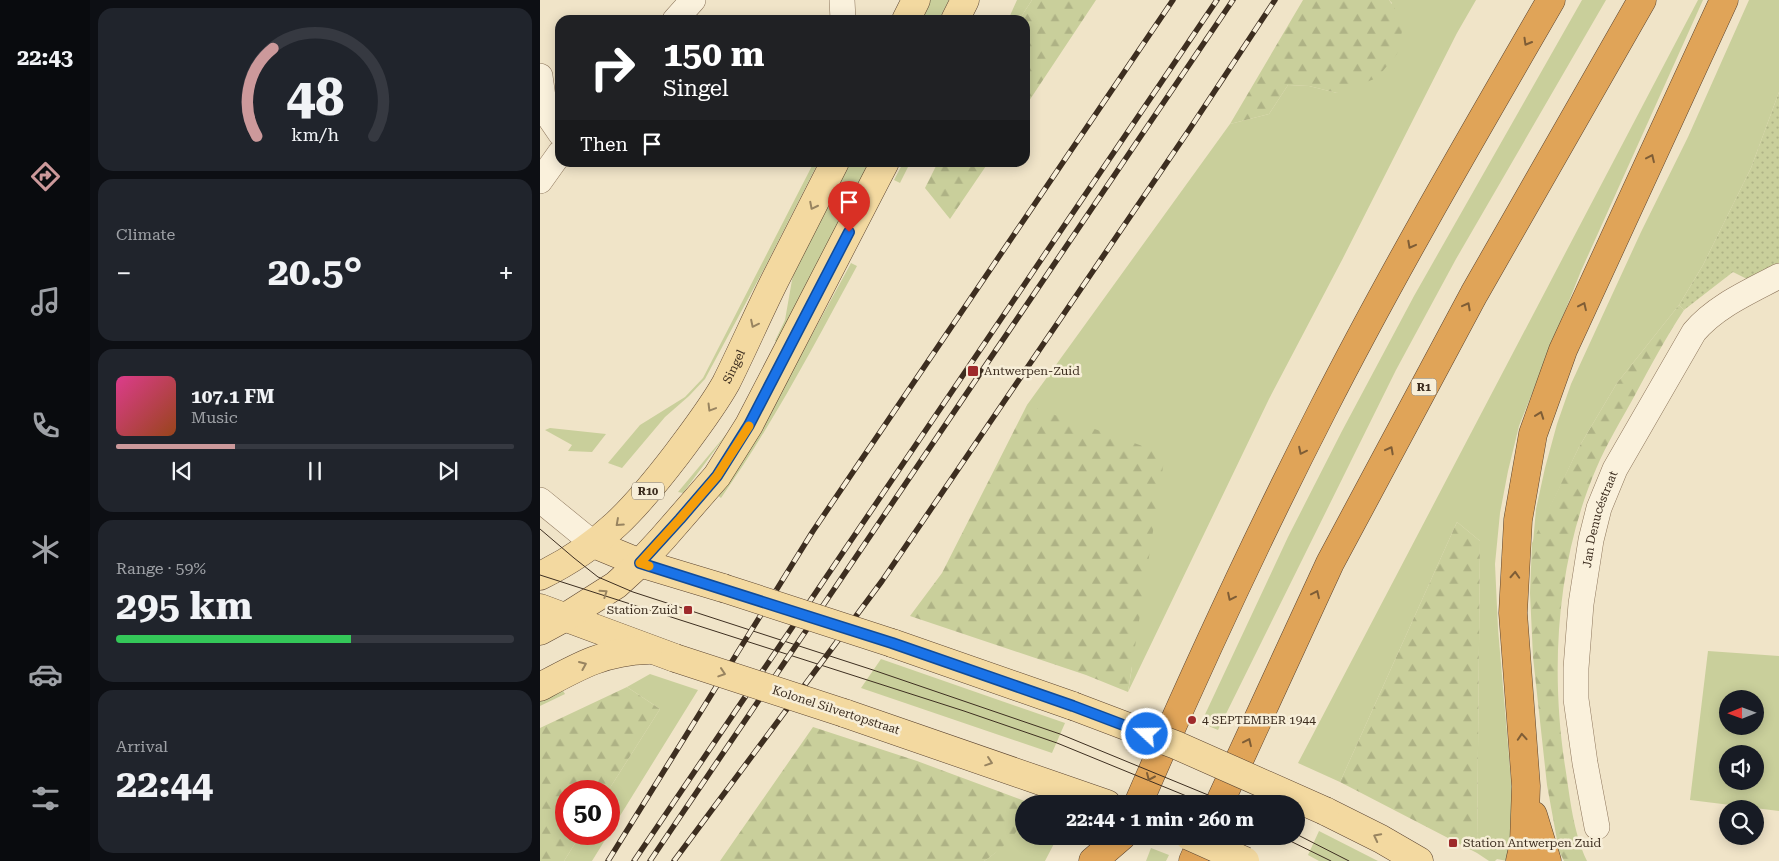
<!DOCTYPE html>
<html lang="en">
<head>
<meta charset="utf-8">
<style>
	:root { --surface:#171b24; --page:#20242c; --text:#f1f3f6; --muted:#9ea1a6; --line:#363941; --accent:#cc999b }
	body { margin:0; font-family:"Roboto Serif",serif; background:var(--page); color:var(--text); height:100vh; display:flex; flex-direction:column; font-size:19px; white-space:nowrap }
	* { box-sizing:border-box; margin:0 }
	p { font-size:16px; color:var(--muted) }
	.icon { flex:none; width:28px; height:28px; fill:none; stroke:currentColor; stroke-width:2; stroke-linecap:round; stroke-linejoin:round }
	.map { position:relative; flex:1; overflow:hidden }
	.side { display:flex; flex-direction:column; gap:8px; padding:8px; background:#0d0f14; width:450px }
	.side>* { flex:none }
	.banner { position:absolute; left:15px; top:15px; width:475px; height:152px; border-radius:15px; box-shadow:0 2px 12px #0003; background:#202124; color:#fff; overflow:hidden }
	.needle { width:32px; rotate:269deg }
	.buttons { position:absolute; left:1179px; top:690px; display:grid; gap:10px }
	.buttons a { display:grid; place-items:center; width:45px; height:45px; border-radius:50%; background:var(--surface); box-shadow:0 2px 12px #0003; font-size:25px }
	.speed { position:absolute; left:15px; top:780px; display:flex; gap:10px; font-size:25px; font-weight:700; text-align:center }
	.speed>* { display:grid; place-content:center; width:65px; height:65px; border-radius:50%; background:var(--surface); box-shadow:0 2px 12px #0003; line-height:1 }
	.speed .limit { border:8px solid #d22; background:#fff; color:#111 }
	.pin { position:absolute; display:grid; place-items:center; width:42px; height:42px; color:#fff; margin:-51px -21px; border-radius:50% 50% 50% 0; rotate:-45deg; box-shadow:0 0 5px #0007 }
	.pin .icon { rotate:45deg }
	.me { position:absolute; width:55px; margin:-28px; rotate:291deg; stroke-linejoin:round; filter:drop-shadow(0 0 4px #0008) }
	.turn { display:flex; align-items:center; gap:18px; height:105px; padding:0 25px; font-size:22px }
	.turn .icon { width:65px; height:65px; stroke-width:2.5 }
	.turn b { display:block; font-size:35px; line-height:42px }
	.then { display:flex; align-items:center; height:48px; padding:0 25px; background:#0003; gap:10px; font-size:19px }
	.big { font-size:38px; font-weight:700; line-height:1.1 }
	.side .widget { flex:1; display:flex; flex-direction:column; justify-content:center; gap:8px; min-width:0; padding:0 18px; border-radius:15px; background:var(--page) }
	.side .dial { align-items:center; gap:0 }
	.dial svg { height:130px; overflow:visible; fill:none; stroke:var(--line); stroke-width:7; stroke-linecap:round; text-anchor:middle }
	.dial text { fill:var(--text); stroke:none }
	.song { display:flex; align-items:center; gap:15px }
	.cover { width:60px; height:60px; border-radius:8px; background:linear-gradient(135deg,hsl(330 70% 55%),hsl(20 70% 35%)) }
	.played { height:5px; border-radius:2px; background:linear-gradient(90deg,var(--accent) 30%,var(--line) 30%) }
	.keys { display:flex; justify-content:space-around; direction:ltr }
	.heat { display:flex; justify-content:space-between; align-items:center; font-size:28px; direction:ltr }
	.charge { height:8px; border-radius:4px; background:linear-gradient(90deg,#34c759 59%,var(--line) 0) }
	.trip { position:absolute; left:475px; top:795px; width:290px; height:50px; border-radius:25px; background:var(--surface); box-shadow:0 2px 12px #0003; font-weight:700; line-height:50px; text-align:center }
	main { display:flex; flex:1; min-height:0 }
	.tabs { display:flex; flex-direction:column; width:90px; justify-content:space-around; align-items:center; background:#090b0e; color:var(--muted) }
	.tabs .icon { width:35px; height:35px }
	.tabs .active { color:var(--accent) }
	.tabs b { font-size:22px; color:var(--text) }
	.map>svg:first-child { display:block }
	.grass { fill:#c9cf9b; fill-rule:evenodd }
	.forest { fill:url(#forest-firs) }
	.park { fill:url(#park-dots) }
	.lines { fill:none; stroke-linecap:round; stroke-linejoin:round }
	.minor-casing { stroke:#8d765c; stroke-width:26 }
	.major-casing { stroke:#5b4430; stroke-width:29 }
	.highway-casing { stroke:#5b4430; stroke-width:29 }
	.minor { stroke:#faf1dc; stroke-width:25 }
	.major { stroke:#f3d9a0; stroke-width:28 }
	.highway { stroke:#e0a458; stroke-width:28 }
	.tram { stroke:#3d2e20; stroke-width:1 }
	.rail-casing { stroke:#3d2e20; stroke-width:5.5 }
	.rail { stroke:#f7eed8; stroke-width:4; stroke-dasharray:11; stroke-linecap:butt }
	.major-bridge-casing { stroke:#5b4430; stroke-width:29; stroke-linecap:butt }
	.major-bridge { stroke:#f3d9a0; stroke-width:28 }
	.oneway { stroke:#7e5d36 }
	.oneway2 { stroke:#988460 }
	.route-casing { stroke:#114b97; stroke-width:12 }
	.route { stroke:#1a73e8; stroke-width:9 }
	.slow { stroke:#f59e0b; stroke-width:9 }
	.poi-dot { fill:#9e2a2b; stroke:#f7eed8; stroke-width:2 }
	.labels { text-anchor:middle; stroke-width:5; stroke-linejoin:round; paint-order:stroke }
	.shield { fill:#f7eed8; stroke:#756857; stroke-width:1 }
	.shield-label { font-size:11px; font-weight:bold; fill:#3d2e20 }
	.street-label { font-size:12px; fill:#3d2e20; stroke:#f7eed8 }
	.poi-label { font-size:12px; fill:#3d2e20; stroke:#f7eed8; text-anchor:start }
</style>
</head>
<body>
<main>
<nav class="tabs">
<b>22:43</b>
<svg class="icon active" aria-label="directions" viewBox="0 0 24 24"><path d="M12 3l9 9-9 9-9-9zM9 14v-3h6M13 9l2 2-2 2"/></svg>
<svg class="icon" aria-label="music" viewBox="0 0 24 24"><path d="M9 18V5l10-2v13"/><circle cx="6" cy="18" r="3"/><circle cx="16" cy="16" r="3"/></svg>
<svg class="icon" aria-label="phone" viewBox="0 0 24 24"><path d="M5 4h4l2 5-3 2q2 4 5 5l2-3 5 2v4C11 20 4 13 5 4z"/></svg>
<svg class="icon" aria-label="climate" viewBox="0 0 24 24"><path d="M12 3v18M4 7l16 10M4 17L20 7"/></svg>
<svg class="icon" aria-label="car" viewBox="0 0 24 24"><path d="M5 17H2v-5l4-1 3-4h7l3 4 3 1v5h-3M9 17h6M6 11h13"/><circle cx="7" cy="17" r="2"/><circle cx="17" cy="17" r="2"/></svg>
<svg class="icon" aria-label="filters" viewBox="0 0 24 24"><path d="M4 7h16M4 17h16"/><circle cx="9" cy="7" r="2"/><circle cx="15" cy="17" r="2"/></svg>
</nav>
<section class="side">
<div class="widget dial"><svg viewBox="0 0 100 80">
<path d="M14 69A42 42 0 1 1 86 69"/>
<path d="M14 69A42 42 0 0 1 24 15" stroke="#cc999b"/>
<text x="50" y="56" font-size="32" font-weight="700">48</text>
<text x="50" y="72" font-size="11">km/h</text>
</svg></div>
<div class="widget"><p>Climate</p>
<div class="heat"><a>−</a><b class="big">20.5°</b><a>+</a></div>
</div>
<div class="widget">
<div class="song"><i class="cover"></i><div><b>107.1 FM</b><p>Music</p></div></div>
<div class="played"></div>
<div class="keys"><svg class="icon" aria-label="previous" viewBox="0 0 24 24"><path d="M18 5L8 12l10 7zM5 5v14"/></svg><svg class="icon" aria-label="pause" viewBox="0 0 24 24"><path d="M8 5v14M16 5v14"/></svg><svg class="icon" aria-label="next" viewBox="0 0 24 24"><path d="M6 5l10 7-10 7zM19 5v14"/></svg></div>
</div>
<div class="widget"><p>Range · 59%</p><b class="big">295 km</b><div class="charge"></div></div>
<div class="widget"><p>Arrival</p><b class="big">22:44</b></div>
</section>
<div class="map">
<svg width="1239" height="861" viewBox="0 0 1239 861">
	<defs>
		<pattern id="forest-firs" width="22" height="20" patternUnits="userSpaceOnUse" patternTransform="scale(1.25)"><rect width="22" height="20" fill="#c9cf9b"/><path d="M5 1l3.5 6h-7zM16 11l3.5 6h-7z" fill="#aeb285"/></pattern>
		<pattern id="park-dots" width="8" height="8" patternUnits="userSpaceOnUse" patternTransform="scale(1.25)"><rect width="8" height="8" fill="#c9cf9b"/><path d="M2 2h.1M6 6h.1" fill="none" stroke="#aeb285" stroke-width="1.8" stroke-linecap="round"/></pattern>
	</defs>
	<rect width="100%" height="100%" fill="#f0e4c8"/>
	<path class="grass" d="M388,0H409L399,20H378Z
		M477,0H492L479,20H468Z
		M849,0H936L917,33L802,260L729,399L588,692L592,667L487,405L690,124L729,114L748,85L769,86L797,93L852,3Z
		M1042,0H1066L916,259L856,370L678,730L661,723L748,537L802,431L874,296Z
		M1158,0H1163L1041,271L979,426L968,471L960,513L955,564L958,629L971,780L974,830L967,861L957,859L955,861H949L937,853L940,541L917,522L800,782L758,763Z
		M1209,0H1239V92L1211,168L1163,265L1139,305L1077,383L1039,447L993,543L996,509L1005,468L1017,424L1031,384L1101,232L1148,137Z
		M274,162L278,163L224,269L165,379L149,396L125,417L82,468L68,463L100,425L145,397L163,378Z
		M308,163H329L237,342L235,341L245,320L252,280L257,263Z
		M363,163H370L360,183L354,180Z
		M311,263L317,266C274,345 233,424 181,498L177,495L206,456Z
		M10,428L66,434L52,452L28,451L32,445L5,430Z
		M189,431L143,493L138,492Z
		M1168,651L1239,656V811L1150,800ZM1188,699H1215V726H1188ZM1188,754H1215V781H1188Z
		M341,659L525,723L512,753L321,688Z
		M110,674L158,690L52,861H24L41,834H69L68,791L120,709L87,687Z
		M22,689L25,694L0,706V699Z
		M484,815V836H518L505,861H444C463,849 473,834 484,815Z
		M779,831L834,859L838,861H779L768,855Z
		M611,848L629,855L626,861H606Z"/>
	<path class="forest" d="M492,0H556L485,107V20H479Z
		M763,0H849L864,22L857,54L837,78L797,93L769,86L748,85L729,114L690,124Z
		M398,162L448,163L410,219L385,188Z
		M1139,305L1144,310C1126,337 1110,367 1095,395C1082,419 1067,443 1056,469C1017,560 1010,668 1025,766C1030,797 1033,832 1047,861H1024L1019,851L1007,785L993,657L990,593L992,543L1039,447L1077,383Z
		M487,405L625,454L588,692L546,675L370,616L402,573Z
		M917,522L940,541L937,853L800,782Z
		M87,687L120,709L68,791H26V834H41L24,861H0V728Z
		M273,727L377,761L490,803L484,804C484,807 485,812 484,816C478,835 460,851 444,861H180Z"/>
	<path class="park" d="M1239,92V264L1211,281L1193,272L1144,310L1139,305L1163,265L1211,168Z"/>
	<g class="lines">
		<defs>
			<g id="minor">
				<path d="M302,0L303,20"/>
				<path d="M135,20L153,0"/>
				<path d="M0,76L5,111L20,133"/>
				<path d="M0,181L20,153"/>
				<path d="M0,500L54,544"/>
				<path id="s1" d="M1057,827L1045,763L1036,699V668L1041,604L1051,540L1059,508L1075,469L1154,332C1176,306 1209,292 1239,276"/>
			</g>
			<g id="major">
				<path d="M366,20L376,0"/>
				<path d="M415,20L425,0"/>
				<path d="M54,544L100,563L183,588"/>
				<path id="s2" d="M0,576C63,545 95,509 137,454C154,431 172,408 186,383C203,349 218,314 235,280C255,241 275,202 295,162"/>
				<path d="M0,608L135,658"/>
				<path d="M0,631L24,618L76,585L100,563L123,538L177,476L209,425L345,162"/>
				<path d="M352,643L533,706"/>
				<path d="M0,687C37,667 64,651 108,650"/>
				<path d="M304,713L567,804"/>
				<path d="M785,811L841,839L879,861"/>
			</g>
			<path id="highway" d="M598,804C656,670 717,538 783,409C854,270 933,135 1011,0
				M679,804L790,563L934,294L1102,0
				M993,815L1007,861
				M553,861L582,836
				M653,861L664,836
				M980,861L984,843L986,786L973,613L978,520L993,434L1023,350L1184,0"/>
		</defs>
		<use href="#minor" class="minor-casing"/>
		<use href="#major" class="major-casing"/>
		<use href="#highway" class="highway-casing"/>
		<use href="#minor" class="minor"/>
		<use href="#major" class="major"/>
		<use href="#highway" class="highway"/>
		<path class="tram" d="M0,529L34,558L58,577L93,592L333,670L520,734L690,804
			M0,575L424,711L517,743L666,804
			M756,834L809,861
			M740,836L791,861"/>
		<defs>
			<path id="rail" d="M68,861L273,531L633,0
				M94,861L677,0
				M110,861L693,0
				M134,861L342,581L649,130L735,0"/>
		</defs>
		<use href="#rail" class="rail-casing"/>
		<use href="#rail" class="rail"/>
		<defs>
			<path id="major-bridge" d="M183,588L352,643
				M135,658L304,713
				M533,706L636,745L785,811
				M649,836L705,861"/>
		</defs>
		<use href="#major-bridge" class="major-bridge-casing"/>
		<use href="#major-bridge" class="major-bridge"/>
	</g>
	<defs><path id="oneway-chevron" d="M-2-3.5L2.5 0L-2 3.5" fill="none" stroke-width="1.6" stroke-linecap="round" stroke-linejoin="round" transform="scale(1.25)"/></defs>
	<g class="oneway">
		<use href="#oneway-chevron" transform="translate(987 42) rotate(120)"/>
		<use href="#oneway-chevron" transform="translate(1111 158) rotate(-65)"/>
		<use href="#oneway-chevron" transform="translate(871 245) rotate(118)"/>
		<use href="#oneway-chevron" transform="translate(927 306) rotate(-62)"/>
		<use href="#oneway-chevron" transform="translate(1043 306) rotate(-65)"/>
		<use href="#oneway-chevron" transform="translate(1000 415) rotate(-70)"/>
		<use href="#oneway-chevron" transform="translate(850 450) rotate(-62)"/>
		<use href="#oneway-chevron" transform="translate(762 451) rotate(116)"/>
		<use href="#oneway-chevron" transform="translate(975 575) rotate(-87)"/>
		<use href="#oneway-chevron" transform="translate(776 594) rotate(-65)"/>
		<use href="#oneway-chevron" transform="translate(691 597) rotate(116)"/>
		<use href="#oneway-chevron" transform="translate(982 737) rotate(-94)"/>
		<use href="#oneway-chevron" transform="translate(708 742) rotate(-65)"/>
		<use href="#oneway-chevron" transform="translate(610 777) rotate(114)"/>
	</g>
	<g class="oneway2">
		<use href="#oneway-chevron" transform="translate(273 206) rotate(117)"/>
		<use href="#oneway-chevron" transform="translate(214 324) rotate(116)"/>
		<use href="#oneway-chevron" transform="translate(171 408) rotate(121)"/>
		<use href="#oneway-chevron" transform="translate(79 523) rotate(138)"/>
		<use href="#oneway-chevron" transform="translate(64 593) rotate(-34)"/>
		<use href="#oneway-chevron" transform="translate(43 665) rotate(-23)"/>
		<use href="#oneway-chevron" transform="translate(182 673) rotate(18)"/>
		<use href="#oneway-chevron" transform="translate(449 762) rotate(19)"/>
		<use href="#oneway-chevron" transform="translate(837 837) rotate(-153)"/>
	</g>
	<g class="lines">
		<defs>
			<path id="route" d="M309,232L209,425L177,476L140,519L100,563L352,643L533,706L607,734"/>
		</defs>
		<use href="#route" class="route-casing"/>
		<use href="#route" class="route"/>
		<path class="slow" d="M109,566L100,563L140,519L177,476L209,426"/>
	</g>
	<g class="poi-dot">
		<rect x="427" y="365" width="12" height="12" rx="2.5"/>
		<rect x="143" y="605" width="10" height="10" rx="2.5"/>
		<circle cx="652" cy="720" r="5"/>
		<rect x="908" y="838" width="10" height="10" rx="2.5"/>
	</g>
	<g class="labels">
		<g class="shield">
			<rect x="871.5" y="378.5" width="25" height="17" rx="4"/>
			<rect x="92" y="482.5" width="32" height="17" rx="4"/>
		</g>
		<g class="shield-label">
			<text x="884" y="391">R1</text>
			<text x="108" y="495">R10</text>
		</g>
		<g class="street-label">
			<text dy="4" stroke="none"><textPath href="#s2" startOffset="290">Singel</textPath></text>
			<text dy="4" stroke="none"><textPath href="#s1" startOffset="312">Jan Denucéstraat</textPath></text>
			<text transform="translate(296 710) rotate(18)" y="4">Kolonel Silvertopstraat</text>
		</g>
		<g class="poi-label">
			<text x="444" y="375">Antwerpen-Zuid</text>
			<text x="138" y="614" text-anchor="end">Station Zuid</text>
			<text x="662" y="724">4 SEPTEMBER 1944</text>
			<text x="923" y="847">Station Antwerpen Zuid</text>
		</g>
	</g>
</svg>
<div class="buttons">
<a><svg class="needle" viewBox="-14 -14 28 28"><path d="M0-13l5 13h-10z" fill="#e53935"/><path d="M0 13l5-13h-10z" fill="#9ea1a6"/></svg></a>
<a><svg class="icon" aria-label="sound" viewBox="0 0 24 24"><path d="M4 9h4l5-4v14l-5-4H4zM17 9q2 3 0 6"/></svg></a>
<a><svg class="icon" aria-label="search" viewBox="0 0 24 24"><circle cx="10" cy="10" r="6"/><path d="M15 15l6 6"/></svg></a>
</div>
<div class="speed"><div class="limit">50</div></div>
<div class="pin" style="left:309px;top:232px;background:#d93025"><svg class="icon" aria-label="arrive" viewBox="0 0 24 24"><path d="M6 21V4h12l-3 4 3 4H6"/></svg></div>
<svg class="me" style="left:607px;top:734px" viewBox="-20 -20 40 40"><circle r="17" fill="#1a73e8" stroke="#fff" stroke-width="3"/><path d="M0-11L8 9 0 5-8 9z" fill="#fff"/></svg>
<div class="trip">22:44 · 1 min · 260 m</div>
<div class="banner">
<div class="turn"><svg class="icon" aria-label="right" viewBox="0 0 24 24"><path d="M7 20v-9h11M14 6l5 5-5 5"/></svg><div><b>150 m</b>Singel</div></div>
<div class="then">Then<svg class="icon" aria-label="arrive" viewBox="0 0 24 24"><path d="M6 21V4h12l-3 4 3 4H6"/></svg></div>
</div>
</div>
</main>
</body>
</html>
